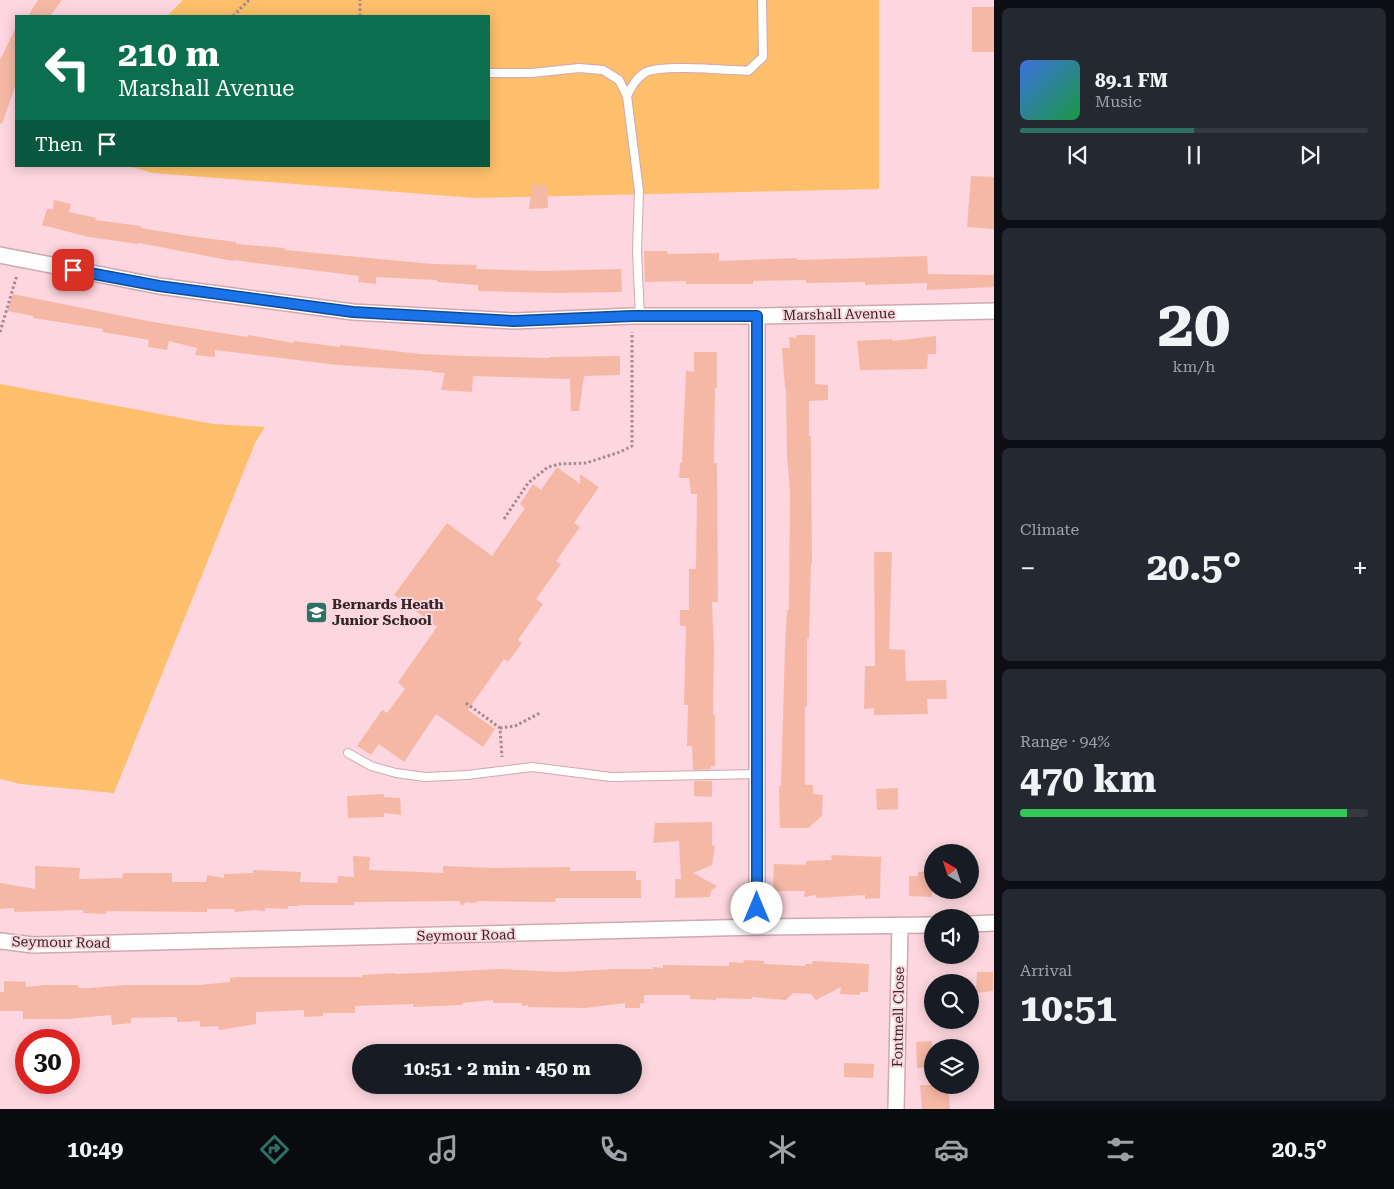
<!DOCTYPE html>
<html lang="en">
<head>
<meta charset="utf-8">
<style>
	:root { --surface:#171b24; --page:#242831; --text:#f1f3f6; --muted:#9ea1a6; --line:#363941; --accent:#2d7164 }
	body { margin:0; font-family:"Roboto Serif",serif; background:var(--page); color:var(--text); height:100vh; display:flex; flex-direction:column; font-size:19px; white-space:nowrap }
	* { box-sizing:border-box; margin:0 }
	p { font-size:16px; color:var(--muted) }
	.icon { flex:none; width:28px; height:28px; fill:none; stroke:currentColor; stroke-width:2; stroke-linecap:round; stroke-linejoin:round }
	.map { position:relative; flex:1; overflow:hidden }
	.sheet { display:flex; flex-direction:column; gap:8px; padding:8px; background:#0d0f14; width:400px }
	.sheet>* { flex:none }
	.hud { position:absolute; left:15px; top:15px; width:475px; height:152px; border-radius:0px; box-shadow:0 2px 12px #0003; background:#0b6e4f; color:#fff; overflow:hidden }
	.needle { width:32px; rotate:321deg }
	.tools { position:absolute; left:924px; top:844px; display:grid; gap:10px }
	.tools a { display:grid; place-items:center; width:55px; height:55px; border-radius:50%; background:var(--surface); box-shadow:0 2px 12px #0003; font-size:25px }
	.speed { position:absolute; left:15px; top:1029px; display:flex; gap:10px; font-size:25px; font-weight:700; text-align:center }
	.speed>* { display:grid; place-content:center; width:65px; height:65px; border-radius:50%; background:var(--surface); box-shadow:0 2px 12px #0003; line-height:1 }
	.speed .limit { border:8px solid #d22; background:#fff; color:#111 }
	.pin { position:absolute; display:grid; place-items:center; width:42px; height:42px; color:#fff; margin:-21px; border-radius:10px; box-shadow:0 2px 8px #0006 }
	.me { position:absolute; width:55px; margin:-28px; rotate:0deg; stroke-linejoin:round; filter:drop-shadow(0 0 4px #0008) }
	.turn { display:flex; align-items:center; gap:18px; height:105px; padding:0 20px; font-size:22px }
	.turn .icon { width:65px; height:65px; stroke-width:2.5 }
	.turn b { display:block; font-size:35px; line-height:42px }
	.then { display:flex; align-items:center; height:48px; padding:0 20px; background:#0003; gap:10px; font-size:19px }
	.big { font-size:38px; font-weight:700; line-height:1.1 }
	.sheet .card { flex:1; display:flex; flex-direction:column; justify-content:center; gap:8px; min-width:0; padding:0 18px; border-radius:8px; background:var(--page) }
	.sheet .dial { align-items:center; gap:0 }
	.dial b { font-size:65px; line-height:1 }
	.song { display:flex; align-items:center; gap:15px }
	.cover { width:60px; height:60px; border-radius:8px; background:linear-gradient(135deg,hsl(220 70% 55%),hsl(140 70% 35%)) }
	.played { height:5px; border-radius:2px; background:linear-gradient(90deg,var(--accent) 50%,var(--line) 50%) }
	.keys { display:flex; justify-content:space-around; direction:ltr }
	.heat { display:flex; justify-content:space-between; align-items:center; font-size:28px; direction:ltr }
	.charge { height:8px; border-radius:4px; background:linear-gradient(90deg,#34c759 94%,var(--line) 0) }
	.trip { position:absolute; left:352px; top:1044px; width:290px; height:50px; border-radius:25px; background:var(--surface); box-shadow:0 2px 12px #0003; font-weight:700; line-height:50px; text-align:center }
	.menu { display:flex; height:80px; justify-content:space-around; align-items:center; background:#090b0e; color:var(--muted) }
	.menu .icon { width:35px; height:35px }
	.menu .on { color:var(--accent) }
	.menu b { font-size:22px; color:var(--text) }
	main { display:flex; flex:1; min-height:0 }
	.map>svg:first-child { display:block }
	.green { fill:#fdbf6b }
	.building { fill:#f5b8a5 }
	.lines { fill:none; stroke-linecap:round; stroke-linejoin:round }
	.service-casing { stroke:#cea9b1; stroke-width:10 }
	.minor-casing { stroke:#cea9b1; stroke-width:18 }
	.path { stroke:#a5898f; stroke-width:3; stroke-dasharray:2.5 2.5; stroke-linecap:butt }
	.service { stroke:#fff; stroke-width:8 }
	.minor { stroke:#fff; stroke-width:15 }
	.route-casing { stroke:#114b97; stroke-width:12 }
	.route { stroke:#1a73e8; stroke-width:9 }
	.labels { text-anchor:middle; stroke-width:4; stroke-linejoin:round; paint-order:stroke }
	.street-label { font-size:14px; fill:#342629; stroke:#fdd6df }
	.poi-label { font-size:14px; font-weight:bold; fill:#342629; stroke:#fdd6df; text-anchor:start }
</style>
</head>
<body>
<main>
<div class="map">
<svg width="994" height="1109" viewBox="0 0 994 1109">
	<rect width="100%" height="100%" fill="#fdd6df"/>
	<path class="green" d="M183,0H879V189L475,198L153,173L128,166H489V16H167Z
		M0,384L213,424L265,427L256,441L114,793L21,784L0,779Z"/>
	<path class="building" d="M38,0H62L50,16H28Z
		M972,7H994V52H972Z
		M16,27V84L2,124L0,123V60Z
		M971,176L994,177V229L967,227Z
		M532,185H547L548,208L529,209Z
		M54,200L71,204L69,212L96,218L95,220L141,226V228L189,236L236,242V244L285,248L284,250L433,264L477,265L476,269L543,271L621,269L622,292L554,293L478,291V285L437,282V280L376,277V284L358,282L359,276L233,260V261L139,243L138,244L89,237L42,225L47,209H53Z
		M644,251H667L668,254L719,253V261L797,258V260L927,256L928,274L994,275V287L927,290V283L865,285V282L806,283V280L753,281V284H686V281L645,282Z
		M13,294L153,322L247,337L248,335L294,343V341L340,347V345L420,354L465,356L550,358V357L620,356V375L584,376L579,411H571L570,379L473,376L472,392L441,390L445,373L432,372V371L338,365L215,350V357L195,355L197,348L169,341L167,350L148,347L149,340L102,332L103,329L33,318V316L7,311Z
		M797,335H815V384L828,385V400L809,401V436H811L812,564H811L809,639H807V707H805V785H813V794L823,795L822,816L808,828H780L779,786H781L785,646L787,610H789L790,492L787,456L786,388H785L782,348H790L789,337L796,338Z
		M936,336V354H928L927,369L860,370L857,341L892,339L893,341Z
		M694,352H717V388H715L714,463H717L718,602H712L714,649L713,715H715V766H711V769L693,770L692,746H687L688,705H684L686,626H680V610H689V569H696L697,494H691L689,478H679L680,463H682L686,371L694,372Z
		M557,467L580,484V474L599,487L574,523L580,527L556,561L561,564L536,599L543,604L518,640L522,643L508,662L504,659L468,710L495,729L483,747L436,714L404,762L379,744L371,755L357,746L382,710L387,713L405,689L398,682L437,627L394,595L447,523L492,556L525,508L520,504L533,484L541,490Z
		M874,552H892L889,649L905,650L906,681L946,680L947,699H927L928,714L874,715V708L864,709L865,666H875Z
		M694,781H712V797L694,796Z
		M898,788V809L877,810L876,789Z
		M384,794V797L400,798L401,815L384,813V817L348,818L347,796Z
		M712,822V845L715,847L712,865L693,873L717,886L711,891L710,897L675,898V879H681L679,841L653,843L655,823Z
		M831,855L881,857L880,898L865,899V895L817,898L815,895L804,897L805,891H773L774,864L806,865V861L832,860Z
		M353,856L370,857L369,870L443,873V866L496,868L570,867V871H636V880H641V898H556L555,902L478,901L475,903L466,902L462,906L459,901L354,902V905H299V906H288V909L265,908V911L254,910L235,912L234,909H207V912L106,911V914L83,913V910L14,912V908L0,909V883L35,889V866L80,868L79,879L122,878L123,873H172V882H206L207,875L224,878V874L253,873V870L301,872L300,882L338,883V876L354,877Z
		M932,871V897L909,896V876H918V872Z
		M744,960L764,961V964L805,966V964H812L813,961L869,964L868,992H860V995L840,994L841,987L816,1000L811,994L793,993L786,1000L752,997V999L716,998V1000L690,999V995H644V1003H640V1008H625V1003L586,1008L528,1007V1005L522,1006V1003H493V1000L462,1003V1005L413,1007V1004L355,1006V1013H323V1016L304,1017V1010L256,1012V1024L219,1030L218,1026L200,1027V1021L177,1022V1017L131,1018V1023L112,1025L111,1015L67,1019H23V1011H0V992H4V981L26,982V987L45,985H78L79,988H90L126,985H199L230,982V978L238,977H362V975L395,973V974L440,972L499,969L560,972L615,969H653V967L663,968V965L729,966V962L743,963Z
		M977,972H993V991L976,993Z
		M932,1041V1067L917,1068L916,1042Z
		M844,1063L874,1064L873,1078L844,1077Z
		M920,1085H948L950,1109H922Z"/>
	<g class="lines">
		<defs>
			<path id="service" d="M489,73H532L579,68L603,70L619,80L627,96C632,86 636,78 646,72C663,64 726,70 748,71L763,57L762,0
				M627,96L639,191L637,251L640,317
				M348,753L371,766L396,773L425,777L467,775L532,767L611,777L757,774"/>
			<path id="minor" d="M0,255L159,286L353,312L514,321L632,316H757L994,311
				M970,924L994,923
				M757,927V316
				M0,941L33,945L757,927L932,925
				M896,1109L900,926"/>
		</defs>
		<use href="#service" class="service-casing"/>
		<use href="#minor" class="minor-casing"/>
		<path class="path" d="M233,16L249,0
			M360,16V0
			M0,332L17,275
			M504,519L528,483L548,467L560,464L586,463L620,452L632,446V332
			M466,703L500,728L502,757
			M500,728L515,726L540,713"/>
		<use href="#service" class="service"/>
		<use href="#minor" class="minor"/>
	</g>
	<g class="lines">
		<defs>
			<path id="route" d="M73,270L159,286L353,312L514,321L632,316H757V908"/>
		</defs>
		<use href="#route" class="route-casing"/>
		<use href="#route" class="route"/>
	</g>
	<defs>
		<symbol id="school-square" viewBox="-11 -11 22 22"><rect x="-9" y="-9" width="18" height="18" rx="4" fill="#2d7164" stroke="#fdd6df"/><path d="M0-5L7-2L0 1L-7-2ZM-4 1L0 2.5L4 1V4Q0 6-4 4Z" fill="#fff"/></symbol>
	</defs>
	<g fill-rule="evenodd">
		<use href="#school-square" x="304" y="600" width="25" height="25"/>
	</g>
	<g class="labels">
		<g class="street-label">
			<text transform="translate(839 314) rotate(-1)" y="5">Marshall Avenue</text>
			<text transform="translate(466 935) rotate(-1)" y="5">Seymour Road</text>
			<text transform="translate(61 942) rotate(1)" y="5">Seymour Road</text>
			<text transform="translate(898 1017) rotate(-89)" y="5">Fontmell Close</text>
		</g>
		<g class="poi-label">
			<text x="332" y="609">Bernards Heath<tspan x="332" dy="16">Junior School</tspan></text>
		</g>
	</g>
</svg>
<div class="tools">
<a><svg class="needle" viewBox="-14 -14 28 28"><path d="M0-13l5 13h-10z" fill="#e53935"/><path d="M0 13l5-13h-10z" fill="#9ea1a6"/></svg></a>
<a><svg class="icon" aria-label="sound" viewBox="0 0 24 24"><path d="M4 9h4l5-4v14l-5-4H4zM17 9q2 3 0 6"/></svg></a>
<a><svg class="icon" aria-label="search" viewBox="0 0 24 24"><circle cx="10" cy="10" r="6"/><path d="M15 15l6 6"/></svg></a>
<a><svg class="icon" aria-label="layers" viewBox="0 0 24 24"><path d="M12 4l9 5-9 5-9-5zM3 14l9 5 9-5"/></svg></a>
</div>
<div class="speed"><div class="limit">30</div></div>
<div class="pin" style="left:73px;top:270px;background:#d93025"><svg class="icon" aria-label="arrive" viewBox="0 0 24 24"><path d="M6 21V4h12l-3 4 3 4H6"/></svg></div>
<svg class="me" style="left:757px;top:908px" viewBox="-20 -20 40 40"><circle r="19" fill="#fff"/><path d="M0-13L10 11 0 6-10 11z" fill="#1a73e8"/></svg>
<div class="trip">10:51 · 2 min · 450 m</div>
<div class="hud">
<div class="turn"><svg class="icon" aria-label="left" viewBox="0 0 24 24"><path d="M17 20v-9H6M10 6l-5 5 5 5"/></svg><div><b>210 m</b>Marshall Avenue</div></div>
<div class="then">Then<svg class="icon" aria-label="arrive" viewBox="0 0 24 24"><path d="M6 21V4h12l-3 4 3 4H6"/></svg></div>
</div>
</div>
<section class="sheet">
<div class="card">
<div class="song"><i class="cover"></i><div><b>89.1 FM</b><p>Music</p></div></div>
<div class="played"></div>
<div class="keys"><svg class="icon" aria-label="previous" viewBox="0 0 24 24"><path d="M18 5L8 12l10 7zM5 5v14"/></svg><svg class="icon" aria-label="pause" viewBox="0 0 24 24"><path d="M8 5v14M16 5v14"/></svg><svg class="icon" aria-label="next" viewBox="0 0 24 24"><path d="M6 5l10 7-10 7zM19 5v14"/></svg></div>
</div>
<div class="card dial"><b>20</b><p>km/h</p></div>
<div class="card"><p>Climate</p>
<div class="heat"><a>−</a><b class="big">20.5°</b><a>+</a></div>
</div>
<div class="card"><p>Range · 94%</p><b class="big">470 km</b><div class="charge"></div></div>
<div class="card"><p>Arrival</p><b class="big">10:51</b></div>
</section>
</main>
<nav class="menu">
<b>10:49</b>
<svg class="icon on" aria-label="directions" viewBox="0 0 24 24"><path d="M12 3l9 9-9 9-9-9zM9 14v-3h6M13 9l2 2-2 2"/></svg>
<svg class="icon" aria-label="music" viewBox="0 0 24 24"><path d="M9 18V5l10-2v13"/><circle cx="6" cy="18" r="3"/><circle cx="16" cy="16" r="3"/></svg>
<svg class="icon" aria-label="phone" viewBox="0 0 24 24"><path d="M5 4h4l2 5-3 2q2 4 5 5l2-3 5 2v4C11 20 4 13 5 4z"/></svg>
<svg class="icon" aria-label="climate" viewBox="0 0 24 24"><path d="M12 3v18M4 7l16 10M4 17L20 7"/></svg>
<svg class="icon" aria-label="car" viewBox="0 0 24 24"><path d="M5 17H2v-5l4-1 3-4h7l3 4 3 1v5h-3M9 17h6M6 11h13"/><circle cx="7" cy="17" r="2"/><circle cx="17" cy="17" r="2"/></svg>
<svg class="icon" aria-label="filters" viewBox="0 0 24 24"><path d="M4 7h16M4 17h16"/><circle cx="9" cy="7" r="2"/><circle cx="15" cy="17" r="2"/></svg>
<b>20.5°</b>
</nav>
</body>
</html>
